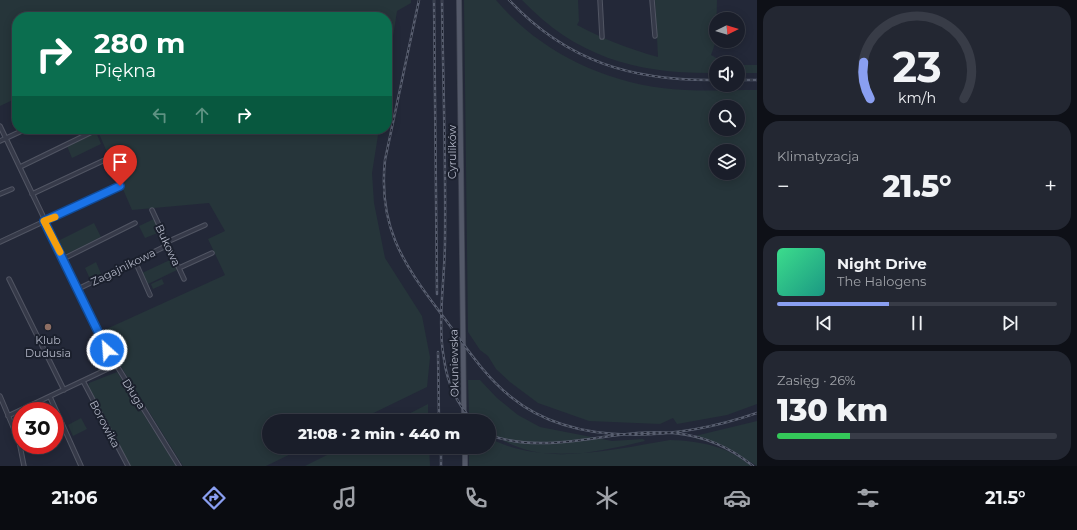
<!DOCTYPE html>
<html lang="pl">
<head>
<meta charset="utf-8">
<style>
	:root { --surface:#1a1e2a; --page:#232732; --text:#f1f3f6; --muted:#9fa2a8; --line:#383c47; --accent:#8a9ff1 }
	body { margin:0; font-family:Montserrat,sans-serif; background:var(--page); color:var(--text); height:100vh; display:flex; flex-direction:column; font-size:15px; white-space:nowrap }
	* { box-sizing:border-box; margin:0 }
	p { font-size:13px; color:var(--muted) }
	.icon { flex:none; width:22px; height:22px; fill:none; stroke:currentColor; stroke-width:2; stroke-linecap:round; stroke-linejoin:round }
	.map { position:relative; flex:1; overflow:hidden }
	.panel { display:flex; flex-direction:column; gap:6px; padding:6px; background:#0e1017; width:320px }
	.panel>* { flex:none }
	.hud { position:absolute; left:12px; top:12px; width:380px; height:122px; border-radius:16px; box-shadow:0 2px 10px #0003,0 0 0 1px var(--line); background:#0b6e4f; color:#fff; overflow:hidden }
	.needle { width:26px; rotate:85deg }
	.tools { position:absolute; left:709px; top:12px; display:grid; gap:8px }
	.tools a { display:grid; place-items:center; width:36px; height:36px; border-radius:50%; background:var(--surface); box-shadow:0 2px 10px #0003,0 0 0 1px var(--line); font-size:20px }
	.speed { position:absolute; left:12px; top:402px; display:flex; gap:8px; font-size:20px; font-weight:700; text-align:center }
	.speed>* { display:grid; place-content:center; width:52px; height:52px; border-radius:50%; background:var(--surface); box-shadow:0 2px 10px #0003,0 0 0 1px var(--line); line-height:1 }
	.speed .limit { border:6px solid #d22; background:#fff; color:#111 }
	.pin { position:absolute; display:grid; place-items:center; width:34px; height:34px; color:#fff; margin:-41px -17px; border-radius:50% 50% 50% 0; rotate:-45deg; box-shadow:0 0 4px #0007 }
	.pin .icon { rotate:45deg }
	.me { position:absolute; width:44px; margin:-22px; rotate:334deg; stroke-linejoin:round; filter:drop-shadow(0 0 3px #0008) }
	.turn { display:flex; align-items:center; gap:14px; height:84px; padding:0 16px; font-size:18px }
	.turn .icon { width:52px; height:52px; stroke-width:2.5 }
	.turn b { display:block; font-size:28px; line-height:34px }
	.lanes { display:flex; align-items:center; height:38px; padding:0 16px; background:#0003; justify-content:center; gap:20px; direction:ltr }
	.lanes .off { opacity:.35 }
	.big { font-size:30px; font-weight:800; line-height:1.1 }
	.panel .widget { flex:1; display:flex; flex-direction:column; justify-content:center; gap:6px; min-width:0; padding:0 14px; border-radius:16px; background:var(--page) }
	.panel .dial { align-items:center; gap:0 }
	.dial svg { height:104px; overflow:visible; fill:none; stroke:var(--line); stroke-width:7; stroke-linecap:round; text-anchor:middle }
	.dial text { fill:var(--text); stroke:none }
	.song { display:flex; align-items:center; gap:12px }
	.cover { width:48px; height:48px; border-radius:6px; background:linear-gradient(135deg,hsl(150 70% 55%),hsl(170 70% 35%)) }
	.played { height:4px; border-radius:2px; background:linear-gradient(90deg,var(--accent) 40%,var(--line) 40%) }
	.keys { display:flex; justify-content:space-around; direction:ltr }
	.heat { display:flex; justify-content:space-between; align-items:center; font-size:22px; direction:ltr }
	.charge { height:6px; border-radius:3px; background:linear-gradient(90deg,#34c759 26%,var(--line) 0) }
	.trip { position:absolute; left:262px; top:414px; width:234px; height:40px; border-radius:20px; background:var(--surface); box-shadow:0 2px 10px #0003,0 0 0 1px var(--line); font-weight:800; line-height:40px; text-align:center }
	.tabs { display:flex; height:64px; justify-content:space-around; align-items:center; background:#0a0c11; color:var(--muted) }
	.tabs .icon { width:28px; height:28px }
	.tabs .selected { color:var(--accent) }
	.tabs b { font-size:18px; color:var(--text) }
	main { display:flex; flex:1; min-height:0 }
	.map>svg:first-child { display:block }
	.green { fill:#26353a; fill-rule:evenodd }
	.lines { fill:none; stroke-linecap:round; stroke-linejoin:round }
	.minor-casing { stroke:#515563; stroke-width:5.5 }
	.major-casing { stroke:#3f4452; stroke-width:6 }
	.minor { stroke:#363a49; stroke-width:3.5 }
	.major { stroke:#545969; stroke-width:4.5 }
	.rail-casing { stroke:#585e6f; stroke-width:2.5 }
	.rail { stroke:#1b202d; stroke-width:1; stroke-dasharray:3; stroke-linecap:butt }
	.route-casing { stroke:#114b97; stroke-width:10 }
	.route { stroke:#1a73e8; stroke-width:7 }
	.slow { stroke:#f59e0b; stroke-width:7 }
	.education-dot { fill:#8d6e63; stroke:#1b202d; stroke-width:1.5 }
	.labels { text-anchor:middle; stroke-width:4; stroke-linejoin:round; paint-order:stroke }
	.street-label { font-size:11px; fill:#b1b5c5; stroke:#1b202d }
	.poi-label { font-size:11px; fill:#b1b5c5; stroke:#1b202d }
</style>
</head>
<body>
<main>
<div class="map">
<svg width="757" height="466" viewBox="0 0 757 466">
	<rect width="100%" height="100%" fill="#232838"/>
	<path class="green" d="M0,0H411V3L397,11L387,76V17H17V98L0,106Z
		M464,0H496C537,49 599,80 662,88C693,92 726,90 757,90V404L727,415L677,424L673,418L660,424L589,421L538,403L510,382L496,369L488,356L480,350L468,332ZM716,107H738V129H716ZM716,151H738V173H716Z
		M522,0H578L579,21L577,25C603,39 629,49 658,57L655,0H717L716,41L711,55L725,63H716V73C638,74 577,58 522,0Z
		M738,65H757V73H738Z
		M97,129H379L372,173L374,203L385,258L422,316L430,357L427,387L357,421H269V447H305L266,466H183L120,365L102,331L225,275L208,239L225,231L209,203L132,210Z
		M96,132L101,144L72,158L67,146Z
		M154,219L160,232L145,238L139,226Z
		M94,223L101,237L67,254L64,253L58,241Z
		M172,259L177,270L148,284L142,273Z
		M96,262L102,276L91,281L85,268Z
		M162,279L164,284L153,289L151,284Z
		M117,372L176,466H130L88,387L89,383Z
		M468,380H480L497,398L518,415L540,427L612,441L643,439L645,441C589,454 538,466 489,432V421H477L469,413Z
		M428,404V421H395Z
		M81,418L87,429L73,436L68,425Z
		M757,421V466L726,447L710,441L696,439L695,436Z
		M489,438C542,466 612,450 670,440C700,441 728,446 751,466H469V447H489Z
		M343,447H429L430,466H305Z"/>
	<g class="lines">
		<defs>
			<path id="minor" d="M600,0L602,37
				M652,0L655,36
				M0,126L107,350L179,466
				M0,141L26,129
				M20,167L96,130
				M0,194L12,189
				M32,194L109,158
				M152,210L184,279
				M0,242L120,186
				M167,242L205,225
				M63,259L135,223
				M135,261L150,295
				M179,268L212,253
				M9,279L64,390
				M78,289L168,245
				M83,381L128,466
				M0,396L19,441L24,466
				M50,397L81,466
				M8,416L116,365"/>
			<path id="major" d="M459,0L464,421
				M465,447V466"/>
		</defs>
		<use href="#minor" class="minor-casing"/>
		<use href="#major" class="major-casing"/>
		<use href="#minor" class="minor"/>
		<use href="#major" class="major"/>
		<defs>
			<path id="rail" d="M419,0L385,160C378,225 402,262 439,311C462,341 482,374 511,397C576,450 682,439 757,413
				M434,0L437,294
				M442,0C443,80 446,160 445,240C445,279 437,321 444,359C447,382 457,404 473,421
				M509,0C567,62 633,81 716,80
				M738,80H757
				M438,352L439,421
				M489,435C577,466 664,393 753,466
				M441,447V466"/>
		</defs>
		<use href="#rail" class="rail-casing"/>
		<use href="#rail" class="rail"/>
	</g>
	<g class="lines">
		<defs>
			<path id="route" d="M107,350L44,221L120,186"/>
		</defs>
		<use href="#route" class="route-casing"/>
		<use href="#route" class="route"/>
		<path class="slow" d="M55,217L44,221L60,252"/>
	</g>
	<circle class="education-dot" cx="48" cy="327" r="4"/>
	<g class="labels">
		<g class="street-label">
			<text transform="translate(452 152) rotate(-90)" y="4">Cyrulików</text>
			<text transform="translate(168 245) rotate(65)" y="4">Bukowa</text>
			<text transform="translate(123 267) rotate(-26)" y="4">Zagajnikowa</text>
			<text transform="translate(454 363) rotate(-91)" y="4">Okuniewska</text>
			<text transform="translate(134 394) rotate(58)" y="4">Długa</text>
			<text transform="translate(105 424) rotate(62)" y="4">Borowika</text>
		</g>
		<g class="poi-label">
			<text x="48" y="344">Klub<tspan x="48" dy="13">Dudusia</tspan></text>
		</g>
	</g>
</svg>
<div class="tools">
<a><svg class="needle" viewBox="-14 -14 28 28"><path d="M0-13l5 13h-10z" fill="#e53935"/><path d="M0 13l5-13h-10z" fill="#9fa2a8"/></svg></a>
<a><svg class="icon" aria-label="sound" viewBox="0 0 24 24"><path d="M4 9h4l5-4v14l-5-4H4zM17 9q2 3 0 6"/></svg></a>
<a><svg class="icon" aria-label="search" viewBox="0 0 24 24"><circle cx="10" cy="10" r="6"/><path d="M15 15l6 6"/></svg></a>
<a><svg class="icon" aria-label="layers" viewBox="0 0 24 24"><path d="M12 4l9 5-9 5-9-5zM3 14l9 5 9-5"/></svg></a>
</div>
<div class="speed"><div class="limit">30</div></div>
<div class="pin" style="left:120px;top:186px;background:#d93025"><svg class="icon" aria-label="arrive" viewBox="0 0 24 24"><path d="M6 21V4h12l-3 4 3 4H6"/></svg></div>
<svg class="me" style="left:107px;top:350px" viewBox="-20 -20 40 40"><circle r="17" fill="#1a73e8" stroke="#fff" stroke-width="3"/><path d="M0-11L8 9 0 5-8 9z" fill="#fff"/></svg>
<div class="trip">21:08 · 2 min · 440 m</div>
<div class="hud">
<div class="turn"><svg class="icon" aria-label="right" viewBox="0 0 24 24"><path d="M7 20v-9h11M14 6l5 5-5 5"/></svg><div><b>280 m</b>Piękna</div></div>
<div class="lanes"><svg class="icon off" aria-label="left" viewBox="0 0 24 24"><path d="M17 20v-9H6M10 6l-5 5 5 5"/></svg><svg class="icon off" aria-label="ahead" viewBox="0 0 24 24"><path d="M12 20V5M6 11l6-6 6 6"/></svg><svg class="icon" aria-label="right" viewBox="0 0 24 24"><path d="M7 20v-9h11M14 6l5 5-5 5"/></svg></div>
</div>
</div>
<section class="panel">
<div class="widget dial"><svg viewBox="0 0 100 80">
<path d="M14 69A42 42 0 1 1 86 69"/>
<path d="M14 69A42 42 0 0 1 9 41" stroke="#8a9ff1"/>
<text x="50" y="56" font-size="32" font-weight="700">23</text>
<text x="50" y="72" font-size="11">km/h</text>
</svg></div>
<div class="widget"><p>Klimatyzacja</p>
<div class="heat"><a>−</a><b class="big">21.5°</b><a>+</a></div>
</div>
<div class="widget">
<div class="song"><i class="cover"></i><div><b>Night Drive</b><p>The Halogens</p></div></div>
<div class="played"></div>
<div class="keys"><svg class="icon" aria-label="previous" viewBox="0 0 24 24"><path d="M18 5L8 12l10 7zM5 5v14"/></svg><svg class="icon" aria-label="pause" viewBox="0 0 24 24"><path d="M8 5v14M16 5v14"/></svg><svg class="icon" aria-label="next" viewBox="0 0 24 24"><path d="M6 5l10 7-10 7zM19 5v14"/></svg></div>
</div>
<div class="widget"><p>Zasięg · 26%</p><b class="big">130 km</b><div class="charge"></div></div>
</section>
</main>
<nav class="tabs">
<b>21:06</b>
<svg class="icon selected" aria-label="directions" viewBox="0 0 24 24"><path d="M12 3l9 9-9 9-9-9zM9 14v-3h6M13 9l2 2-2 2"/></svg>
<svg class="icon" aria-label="music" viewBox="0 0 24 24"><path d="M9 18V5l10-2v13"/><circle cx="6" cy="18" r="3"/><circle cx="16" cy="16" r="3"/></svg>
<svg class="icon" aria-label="phone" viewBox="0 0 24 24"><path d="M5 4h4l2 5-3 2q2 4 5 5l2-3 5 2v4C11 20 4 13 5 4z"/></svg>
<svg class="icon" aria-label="climate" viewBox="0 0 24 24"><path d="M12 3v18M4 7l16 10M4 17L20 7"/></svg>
<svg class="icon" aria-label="car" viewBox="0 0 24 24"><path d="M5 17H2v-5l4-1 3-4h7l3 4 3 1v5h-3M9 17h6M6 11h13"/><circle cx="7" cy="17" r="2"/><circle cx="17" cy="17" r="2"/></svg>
<svg class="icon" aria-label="filters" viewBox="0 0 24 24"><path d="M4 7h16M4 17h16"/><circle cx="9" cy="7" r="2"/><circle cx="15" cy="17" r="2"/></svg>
<b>21.5°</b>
</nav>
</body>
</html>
